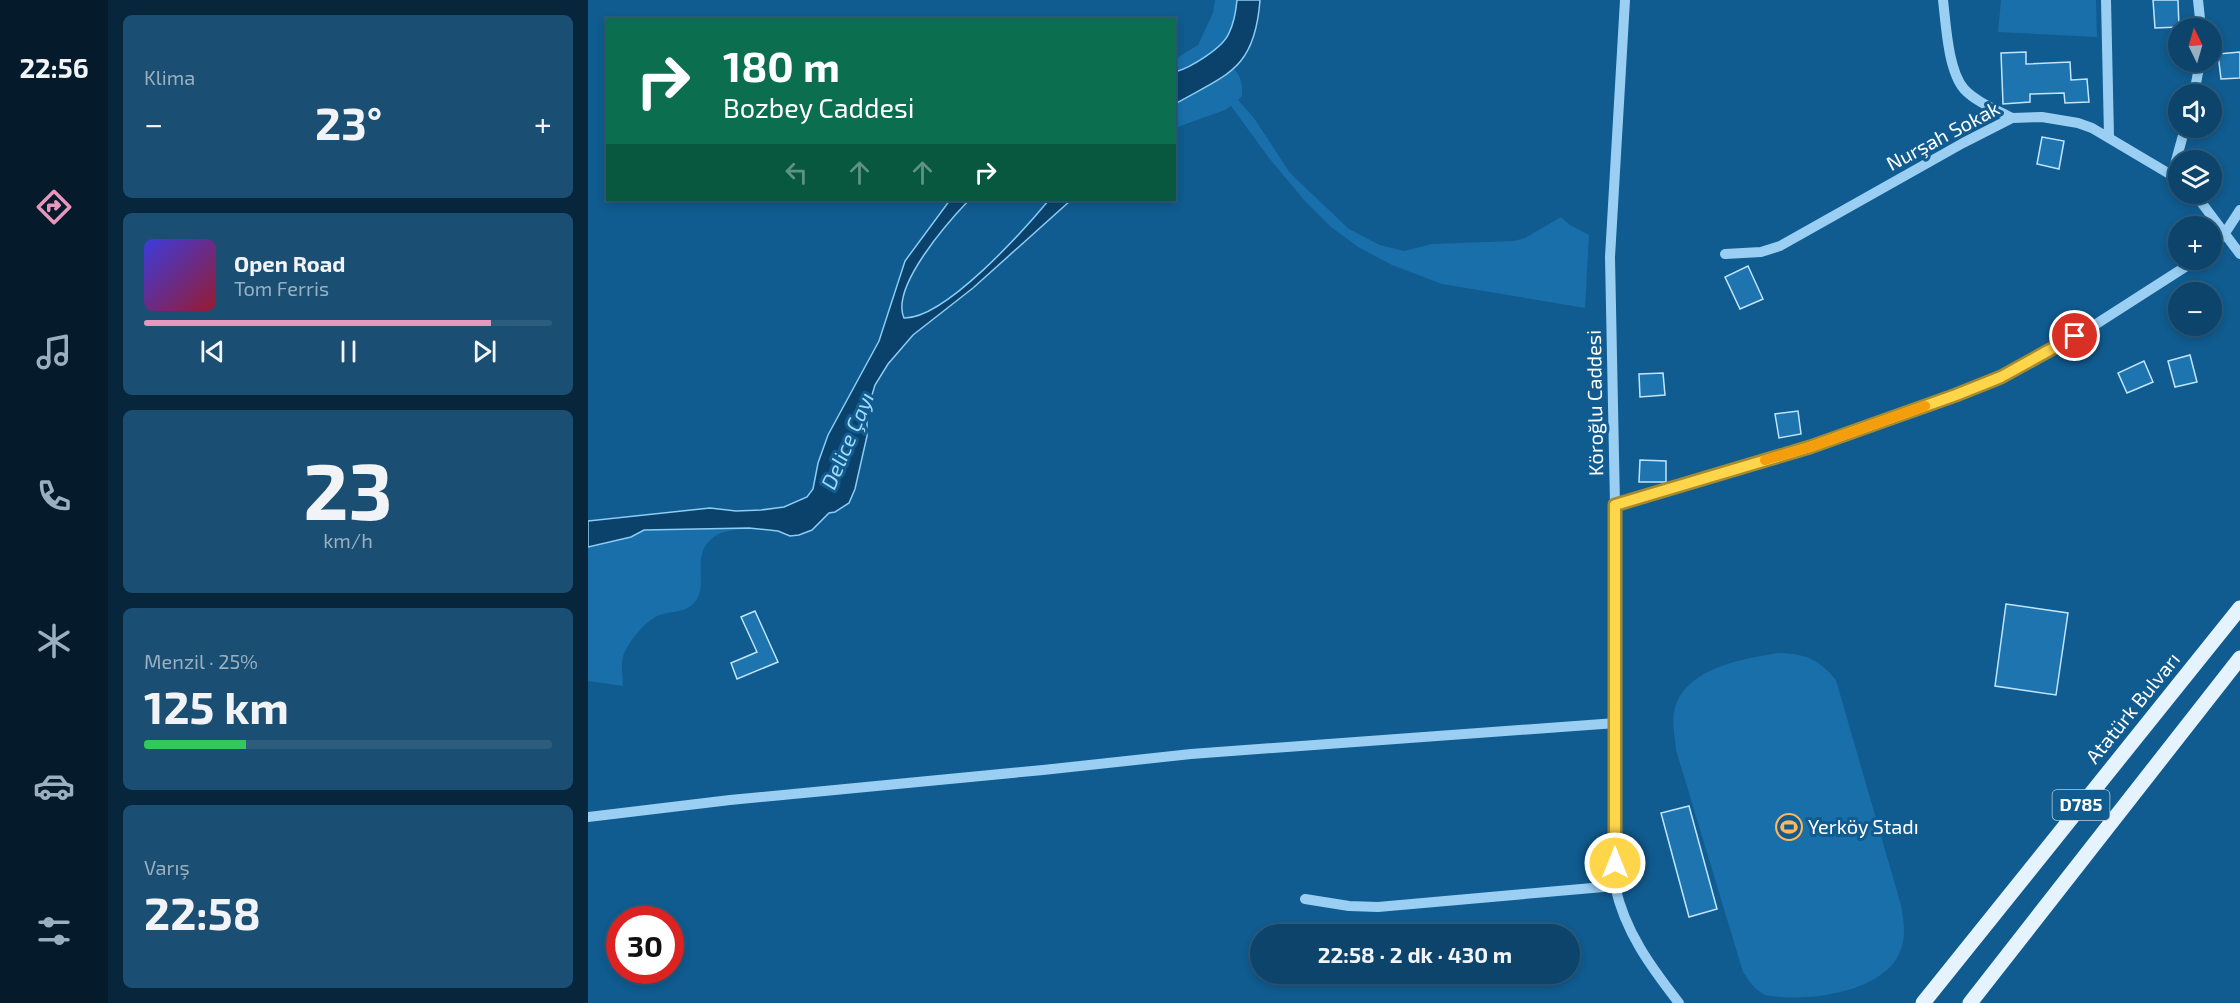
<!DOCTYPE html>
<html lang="tr">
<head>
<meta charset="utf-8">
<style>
	:root { --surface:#0c446b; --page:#1a4e73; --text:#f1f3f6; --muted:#9ab0c1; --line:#2c5c7e; --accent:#e797bd }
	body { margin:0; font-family:"Exo 2",sans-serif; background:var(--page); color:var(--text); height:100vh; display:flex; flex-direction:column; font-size:22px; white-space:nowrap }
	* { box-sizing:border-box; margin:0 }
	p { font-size:20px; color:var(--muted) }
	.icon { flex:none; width:33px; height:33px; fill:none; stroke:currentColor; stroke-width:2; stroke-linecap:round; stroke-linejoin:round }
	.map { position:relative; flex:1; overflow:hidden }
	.side { display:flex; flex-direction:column; gap:15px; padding:15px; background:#07253b; width:480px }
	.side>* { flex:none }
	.banner { position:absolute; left:18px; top:18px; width:570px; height:183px; border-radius:0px; box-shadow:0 3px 9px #0003,0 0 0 2px var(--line); background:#0b6e4f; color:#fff; overflow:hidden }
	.needle { width:39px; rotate:355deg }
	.controls { position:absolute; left:1580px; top:18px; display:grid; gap:12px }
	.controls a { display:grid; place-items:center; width:54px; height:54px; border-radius:50%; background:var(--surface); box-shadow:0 3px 9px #0003,0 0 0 2px var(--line); font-size:30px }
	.speed { position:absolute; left:18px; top:906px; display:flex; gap:12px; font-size:30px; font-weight:700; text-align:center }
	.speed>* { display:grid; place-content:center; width:78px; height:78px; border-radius:50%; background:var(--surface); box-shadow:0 3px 9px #0003,0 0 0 2px var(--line); line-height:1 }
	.speed .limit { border:9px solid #d22; background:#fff; color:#111 }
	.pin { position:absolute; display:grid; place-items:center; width:51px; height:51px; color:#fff; margin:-26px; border:3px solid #fff; border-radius:50%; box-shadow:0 2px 6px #0007 }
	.me { position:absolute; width:66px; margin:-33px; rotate:0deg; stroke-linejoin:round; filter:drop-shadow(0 0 4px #0008) }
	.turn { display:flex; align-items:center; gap:21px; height:126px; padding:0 18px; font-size:27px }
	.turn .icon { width:78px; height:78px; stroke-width:2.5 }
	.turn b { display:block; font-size:42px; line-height:51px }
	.lanes { display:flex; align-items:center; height:57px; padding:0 18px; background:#0003; justify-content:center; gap:30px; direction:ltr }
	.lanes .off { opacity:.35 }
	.big { font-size:45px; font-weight:700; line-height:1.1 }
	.side .widget { flex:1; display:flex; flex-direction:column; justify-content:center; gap:9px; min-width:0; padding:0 21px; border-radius:9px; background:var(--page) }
	.side .dial { align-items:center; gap:0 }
	.dial b { font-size:78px; line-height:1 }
	.song { display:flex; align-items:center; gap:18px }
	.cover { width:72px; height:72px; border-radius:9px; background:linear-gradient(135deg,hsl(240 70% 55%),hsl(350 70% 35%)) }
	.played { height:6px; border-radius:3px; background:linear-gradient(90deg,var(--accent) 85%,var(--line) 85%) }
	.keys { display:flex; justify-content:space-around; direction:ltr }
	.heat { display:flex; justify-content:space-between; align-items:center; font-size:33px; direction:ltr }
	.charge { height:9px; border-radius:4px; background:linear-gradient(90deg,#34c759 25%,var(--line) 0) }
	.trip { position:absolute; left:662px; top:924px; width:330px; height:60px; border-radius:30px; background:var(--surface); box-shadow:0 3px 9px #0003,0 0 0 2px var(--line); font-weight:700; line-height:60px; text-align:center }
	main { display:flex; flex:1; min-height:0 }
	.tabs { display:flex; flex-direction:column; width:108px; justify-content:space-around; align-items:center; background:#051b2b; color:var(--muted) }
	.tabs .icon { width:42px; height:42px }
	.tabs .current { color:var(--accent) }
	.tabs b { font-size:27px; color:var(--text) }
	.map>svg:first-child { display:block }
	.green { fill:#186fa9 }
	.water { fill:#0a426b; stroke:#8bcdf6; stroke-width:1.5 }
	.building { fill:#1e74af; stroke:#c1e5fd; stroke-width:1.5 }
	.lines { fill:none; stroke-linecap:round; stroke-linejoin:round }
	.minor { stroke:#9acff3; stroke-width:10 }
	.major { stroke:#e5f3ff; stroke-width:15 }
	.route-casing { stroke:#a68a30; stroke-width:15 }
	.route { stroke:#ffd54a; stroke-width:10 }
	.slow { stroke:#f59e0b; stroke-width:10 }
	.labels { text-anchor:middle; stroke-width:6; stroke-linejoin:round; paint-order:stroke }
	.shield { fill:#105b8f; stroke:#b7cedd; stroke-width:1.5 }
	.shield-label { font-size:18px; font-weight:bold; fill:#fff }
	.street-label { font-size:20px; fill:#fff; stroke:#105b8f }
	.poi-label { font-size:20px; fill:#fff; stroke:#105b8f; text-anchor:start }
	.water-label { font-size:21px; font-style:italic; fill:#a5d9fa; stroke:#105b8f }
</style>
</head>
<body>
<main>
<nav class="tabs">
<b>22:56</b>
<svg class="icon current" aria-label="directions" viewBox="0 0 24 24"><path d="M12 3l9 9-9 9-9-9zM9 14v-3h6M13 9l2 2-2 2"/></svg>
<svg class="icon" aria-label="music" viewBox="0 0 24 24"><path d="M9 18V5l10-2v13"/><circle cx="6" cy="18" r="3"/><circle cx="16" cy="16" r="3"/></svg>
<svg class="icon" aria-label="phone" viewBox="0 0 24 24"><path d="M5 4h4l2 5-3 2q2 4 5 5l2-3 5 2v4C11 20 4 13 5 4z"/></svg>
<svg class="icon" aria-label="climate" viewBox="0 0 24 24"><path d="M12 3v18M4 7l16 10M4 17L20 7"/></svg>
<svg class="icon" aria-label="car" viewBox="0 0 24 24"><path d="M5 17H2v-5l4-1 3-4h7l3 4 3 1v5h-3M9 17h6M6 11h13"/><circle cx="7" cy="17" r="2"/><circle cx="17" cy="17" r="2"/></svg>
<svg class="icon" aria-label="filters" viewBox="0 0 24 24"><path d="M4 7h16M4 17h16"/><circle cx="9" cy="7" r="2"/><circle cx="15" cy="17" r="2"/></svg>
</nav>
<section class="side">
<div class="widget"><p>Klima</p>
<div class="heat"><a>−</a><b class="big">23°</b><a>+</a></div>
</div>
<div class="widget">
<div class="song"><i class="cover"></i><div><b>Open Road</b><p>Tom Ferris</p></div></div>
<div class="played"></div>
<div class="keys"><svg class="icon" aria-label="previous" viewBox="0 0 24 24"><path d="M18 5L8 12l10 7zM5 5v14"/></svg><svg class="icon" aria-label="pause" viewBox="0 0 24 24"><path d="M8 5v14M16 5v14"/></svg><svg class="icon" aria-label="next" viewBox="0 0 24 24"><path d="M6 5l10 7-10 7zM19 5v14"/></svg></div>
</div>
<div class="widget dial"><b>23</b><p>km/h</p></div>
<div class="widget"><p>Menzil · 25%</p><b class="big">125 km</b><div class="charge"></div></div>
<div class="widget"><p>Varış</p><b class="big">22:58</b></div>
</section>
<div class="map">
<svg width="1652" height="1003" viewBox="0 0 1652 1003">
	<rect width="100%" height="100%" fill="#105b8f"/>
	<path class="green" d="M627,0H649C648,11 646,23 641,33C635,48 602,68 587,72V59L610,45L625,13Z
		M1413,0H1508L1509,37L1410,32Z
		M646,69C654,77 654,85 654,96L650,100L666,118L702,173L761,229L792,245L816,251L844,244L926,241L937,238L973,217L982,225L1001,235L997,308L854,284L804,265L770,247L743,227L716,200L681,158L643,106L637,110L587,128L586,104L633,79Z
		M161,528C151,530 137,530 129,535C98,553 125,587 104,605C95,613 80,611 69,616C56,623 42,640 36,654C32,662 35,677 35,686L0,681V547L43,537L56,530Z
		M1190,653C1217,654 1230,658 1248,680L1313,905C1315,918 1318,933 1314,946C1302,993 1217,1003 1177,995C1167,990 1161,981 1155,972L1088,750C1087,738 1084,724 1086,712C1095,668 1154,659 1190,653Z"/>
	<path class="water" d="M649,0H672C667,69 640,74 587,104V72C602,68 635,48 641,33C646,23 648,11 649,0Z
		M362,200H381C361,221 302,287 316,318C357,319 436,230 461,200H483L385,288L325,335L300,364L287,385L279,411V436L267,489L261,503L247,512L241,513L224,530L211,535L202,536L190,531L161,528L56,530L43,537L0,547V521L122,508L148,511L173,510L196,507L219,497L225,489L230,463L240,435L291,341L317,261Z"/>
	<path class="building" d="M1565,0H1590L1591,27L1567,28Z
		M1438,52V64L1482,62L1483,80L1499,79L1501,102L1477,103L1476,93L1442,94V102L1415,104L1413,53Z
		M1652,52V78L1633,79L1630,54Z
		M1454,137L1476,141L1471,169L1449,164Z
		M1160,266L1175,299L1152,309L1137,277Z
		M1602,355L1609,382L1587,387L1580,361Z
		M1556,361L1565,382L1539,393L1530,373Z
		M1075,373L1077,395L1052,397L1051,374Z
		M1210,411L1213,434L1191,438L1187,414Z
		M1052,460L1078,461V482H1051Z
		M1418,604L1480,613L1468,695L1407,686Z
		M167,611L190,662L149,679L143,663L169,652L153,617Z
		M1101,806L1129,909L1101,917L1073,813Z"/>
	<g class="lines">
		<path class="minor" d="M1037,0L1022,257L1027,505V886C1037,932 1063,967 1091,1003
			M1355,0C1358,25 1360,70 1376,89C1388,102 1409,110 1424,118
			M1518,0L1521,136
			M1610,0L1613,28
			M1606,94L1612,62
			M1584,175L1597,128
			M1607,194L1652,254
			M1623,249L1637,233L1652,210
			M1137,254L1173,252L1192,246L1375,143L1424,118L1454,117L1490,123L1504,128L1590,179
			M1027,505L1222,447L1413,377L1502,328L1608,260
			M0,817L142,800L455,770L603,754L1028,723
			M717,899L761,906L790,907L1027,886"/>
		<path class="major" d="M1335,1003L1652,608
			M1382,1003L1652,658"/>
	</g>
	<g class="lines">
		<defs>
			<path id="route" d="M1027,863V505L1222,447L1368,395L1413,377L1487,336"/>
		</defs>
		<use href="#route" class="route-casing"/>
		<use href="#route" class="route"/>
		<path class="slow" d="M1177,460L1222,447L1337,406"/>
	</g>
	<defs>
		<symbol id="stadium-ring" viewBox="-11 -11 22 22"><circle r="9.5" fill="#105b8f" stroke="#ffb75b" stroke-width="1.5"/><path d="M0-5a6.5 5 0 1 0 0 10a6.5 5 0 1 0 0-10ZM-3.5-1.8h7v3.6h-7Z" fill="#ffb75b"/></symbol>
	</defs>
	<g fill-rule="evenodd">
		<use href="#stadium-ring" x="1186" y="812" width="30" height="30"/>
	</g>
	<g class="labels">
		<rect class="shield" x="1464.5" y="790" width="57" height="30" rx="4.5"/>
		<g class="shield-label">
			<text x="1493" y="811">D785</text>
		</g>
		<g class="street-label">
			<text transform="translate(1355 136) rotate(-28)" y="7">Nurşah Sokak</text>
			<text transform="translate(1007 403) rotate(-91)" y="7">Köroğlu Caddesi</text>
			<text transform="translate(1545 708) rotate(-51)" y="7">Atatürk Bulvarı</text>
		</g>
		<g class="poi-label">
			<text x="1220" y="834">Yerköy Stadı</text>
		</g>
		<g class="water-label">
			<text transform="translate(260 441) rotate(-67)" y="7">Delice Çayı</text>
		</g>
	</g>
</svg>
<div class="controls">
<a><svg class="needle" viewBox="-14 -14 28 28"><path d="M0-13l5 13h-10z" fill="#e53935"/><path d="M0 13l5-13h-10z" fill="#9ab0c1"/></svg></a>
<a><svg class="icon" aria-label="sound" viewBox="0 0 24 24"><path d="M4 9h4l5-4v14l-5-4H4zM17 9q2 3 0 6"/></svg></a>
<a><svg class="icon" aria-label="layers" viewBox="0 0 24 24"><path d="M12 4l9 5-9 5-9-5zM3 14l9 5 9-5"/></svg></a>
<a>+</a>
<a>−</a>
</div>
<div class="speed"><div class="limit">30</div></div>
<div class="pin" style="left:1487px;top:336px;background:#d93025"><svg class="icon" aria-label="arrive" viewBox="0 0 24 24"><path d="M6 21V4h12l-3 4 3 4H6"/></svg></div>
<svg class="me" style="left:1027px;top:863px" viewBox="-20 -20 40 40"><circle r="17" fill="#ffd54a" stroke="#fff" stroke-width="3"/><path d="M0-11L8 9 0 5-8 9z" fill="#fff"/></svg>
<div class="trip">22:58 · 2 dk · 430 m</div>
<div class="banner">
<div class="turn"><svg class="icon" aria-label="right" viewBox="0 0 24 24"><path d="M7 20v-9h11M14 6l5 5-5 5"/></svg><div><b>180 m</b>Bozbey Caddesi</div></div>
<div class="lanes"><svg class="icon off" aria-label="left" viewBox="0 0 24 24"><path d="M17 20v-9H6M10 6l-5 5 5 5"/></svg><svg class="icon off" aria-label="ahead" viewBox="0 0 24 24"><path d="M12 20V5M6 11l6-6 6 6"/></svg><svg class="icon off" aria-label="ahead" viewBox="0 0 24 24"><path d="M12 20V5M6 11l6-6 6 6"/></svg><svg class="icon" aria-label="right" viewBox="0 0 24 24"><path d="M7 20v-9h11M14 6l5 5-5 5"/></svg></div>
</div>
</div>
</main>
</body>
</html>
